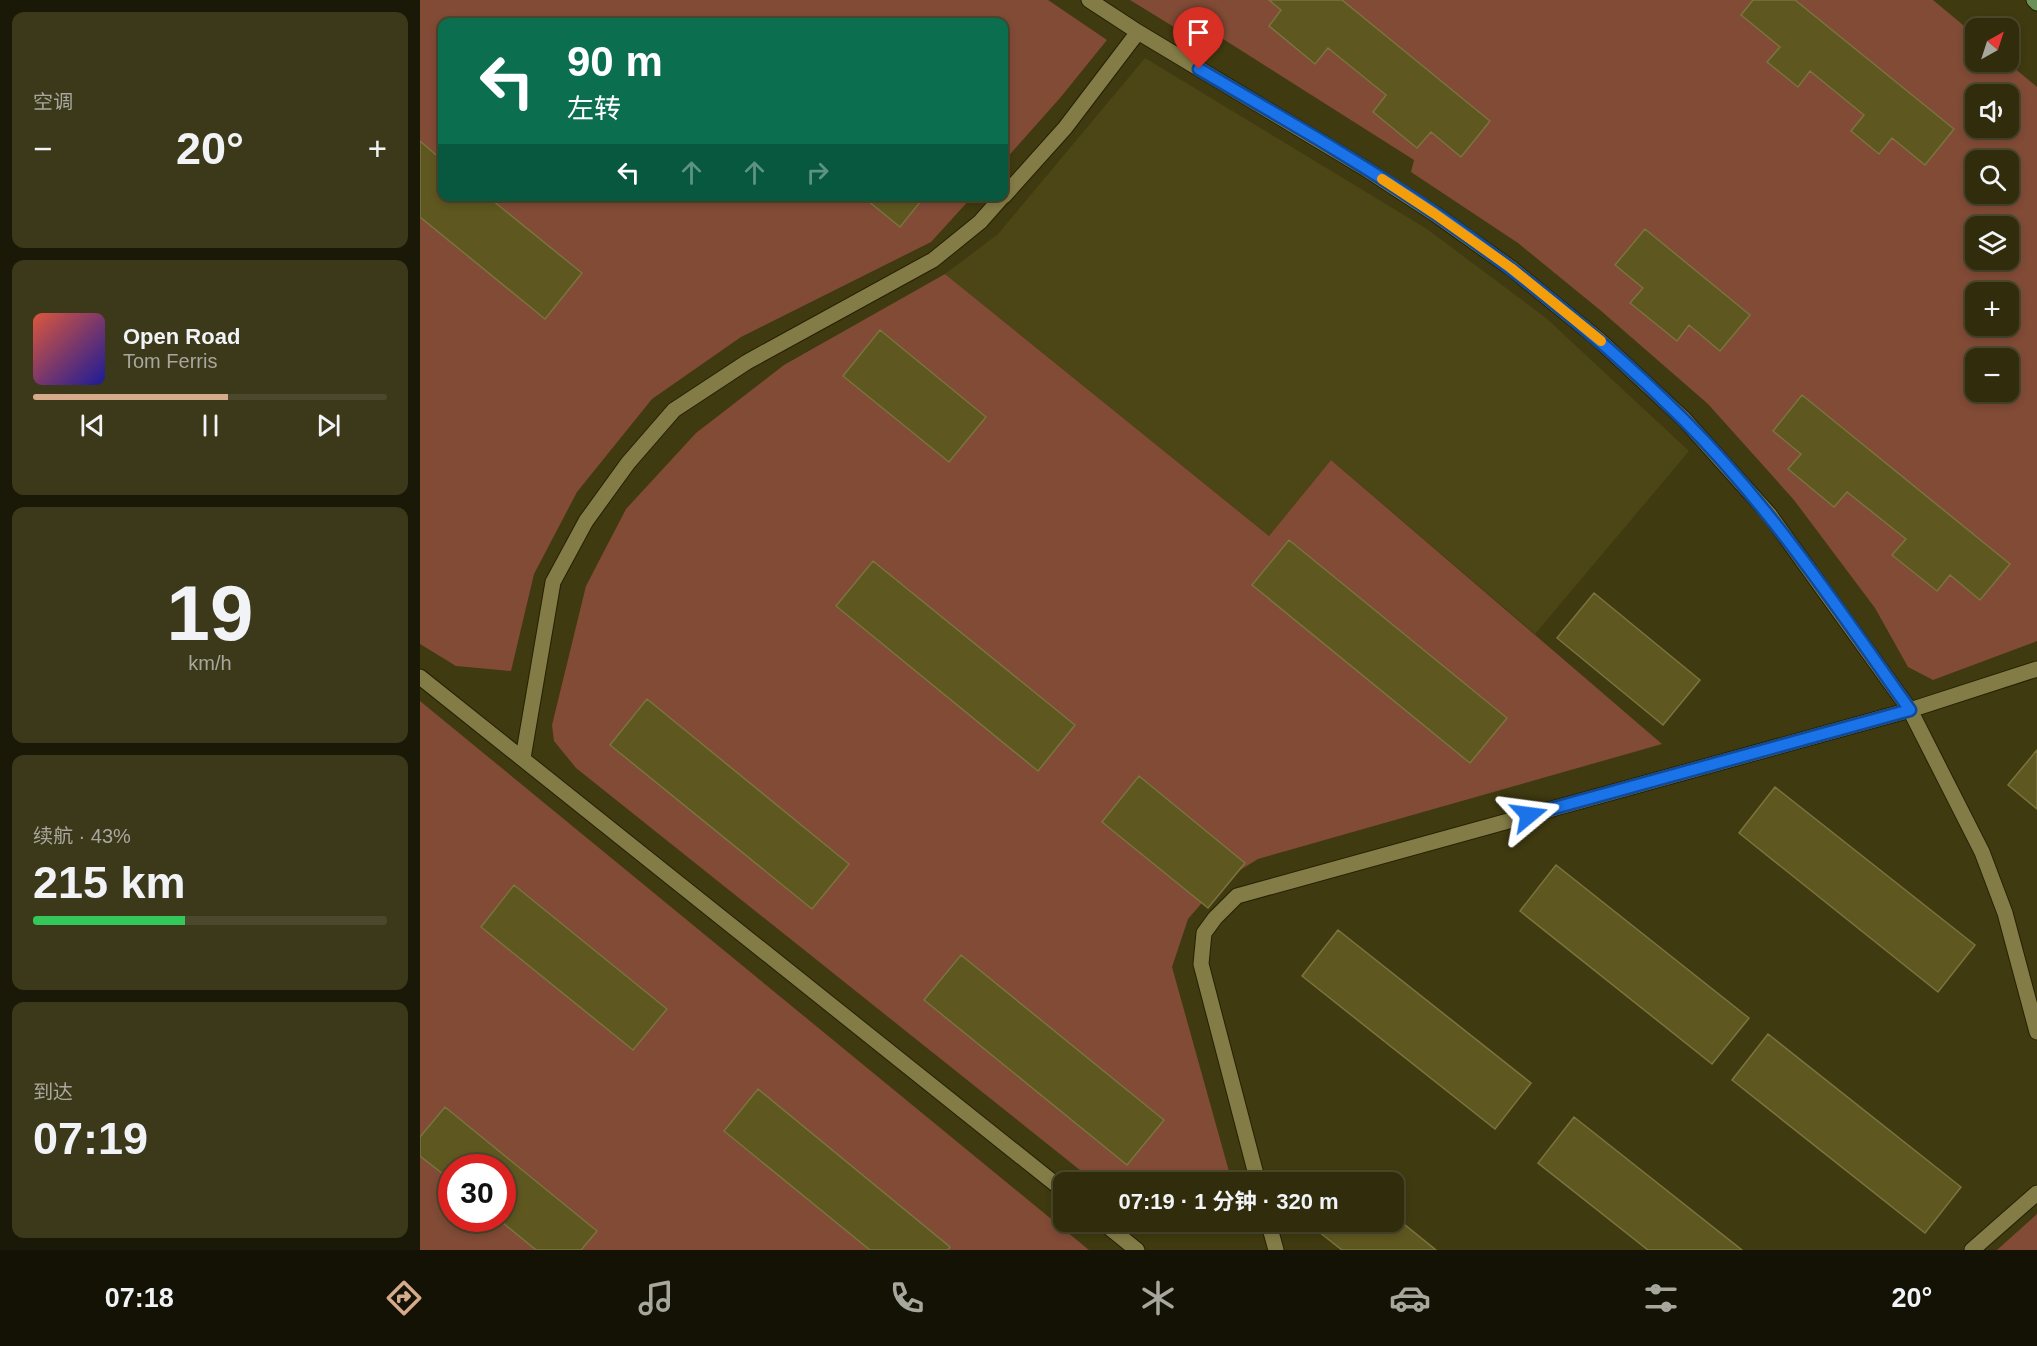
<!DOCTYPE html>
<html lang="zh">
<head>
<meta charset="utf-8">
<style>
	:root { --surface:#302c0c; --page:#3c381a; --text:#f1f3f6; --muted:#a8a79d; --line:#4b482d; --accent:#d6ab8b }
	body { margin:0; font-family:Arial,"Noto Sans SC",sans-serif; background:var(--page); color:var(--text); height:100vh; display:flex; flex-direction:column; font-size:22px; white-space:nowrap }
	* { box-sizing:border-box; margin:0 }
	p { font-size:20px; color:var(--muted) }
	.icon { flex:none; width:33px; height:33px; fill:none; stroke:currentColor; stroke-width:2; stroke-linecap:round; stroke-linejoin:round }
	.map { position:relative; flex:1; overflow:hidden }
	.panel { display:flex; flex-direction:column; gap:12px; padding:12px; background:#1a1807; width:420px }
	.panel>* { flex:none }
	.top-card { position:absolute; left:18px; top:18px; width:570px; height:183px; border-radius:12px; box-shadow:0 3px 9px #0003,0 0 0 2px var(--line); background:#0b6e4f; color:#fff; overflow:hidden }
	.needle { width:39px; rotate:39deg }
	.controls { position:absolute; left:1545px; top:18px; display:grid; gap:12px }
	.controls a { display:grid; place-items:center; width:54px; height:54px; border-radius:12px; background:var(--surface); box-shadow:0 3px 9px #0003,0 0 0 2px var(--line); font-size:30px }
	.speed { position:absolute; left:18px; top:1154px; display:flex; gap:12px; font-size:30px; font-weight:700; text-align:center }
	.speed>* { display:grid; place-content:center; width:78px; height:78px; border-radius:50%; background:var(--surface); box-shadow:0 3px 9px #0003,0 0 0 2px var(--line); line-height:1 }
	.speed .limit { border:9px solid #d22; background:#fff; color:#111 }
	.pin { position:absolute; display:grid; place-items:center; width:51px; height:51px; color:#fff; margin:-62px -26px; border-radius:50% 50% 50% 0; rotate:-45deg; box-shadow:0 0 6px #0007 }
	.pin .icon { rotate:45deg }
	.me { position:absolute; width:66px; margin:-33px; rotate:74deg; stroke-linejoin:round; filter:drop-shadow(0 0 4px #0008) }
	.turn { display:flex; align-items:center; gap:21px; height:126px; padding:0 30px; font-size:27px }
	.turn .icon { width:78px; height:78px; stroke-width:2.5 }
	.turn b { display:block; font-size:42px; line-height:51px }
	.lanes { display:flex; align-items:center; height:57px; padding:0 30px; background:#0003; justify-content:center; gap:30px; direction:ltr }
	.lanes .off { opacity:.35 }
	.big { font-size:45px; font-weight:700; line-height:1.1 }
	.panel .card { flex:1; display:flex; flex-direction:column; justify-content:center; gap:9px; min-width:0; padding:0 21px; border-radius:12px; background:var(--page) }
	.panel .dial { align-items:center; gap:0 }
	.dial b { font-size:78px; line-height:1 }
	.song { display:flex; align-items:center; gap:18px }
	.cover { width:72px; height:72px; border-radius:9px; background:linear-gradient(135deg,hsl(10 70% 55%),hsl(240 70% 35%)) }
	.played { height:6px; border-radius:3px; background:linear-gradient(90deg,var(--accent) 55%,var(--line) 55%) }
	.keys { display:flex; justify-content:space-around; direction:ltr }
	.heat { display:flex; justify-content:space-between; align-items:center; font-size:33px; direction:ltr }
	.charge { height:9px; border-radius:4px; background:linear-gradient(90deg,#34c759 43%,var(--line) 0) }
	.trip { position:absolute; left:633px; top:1172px; width:351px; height:60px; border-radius:12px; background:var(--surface); box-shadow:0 3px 9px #0003,0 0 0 2px var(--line); font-weight:700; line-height:60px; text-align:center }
	.menu { display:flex; height:96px; justify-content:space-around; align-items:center; background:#131205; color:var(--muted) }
	.menu .icon { width:42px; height:42px }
	.menu .on { color:var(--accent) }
	.menu b { font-size:27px; color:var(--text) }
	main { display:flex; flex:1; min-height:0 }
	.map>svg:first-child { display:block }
	.built { fill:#4c4515 }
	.green { fill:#814b36; fill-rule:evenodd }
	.building { fill:#5f5720; stroke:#7b743e; stroke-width:1.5 }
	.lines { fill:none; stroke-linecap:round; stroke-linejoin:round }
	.minor-casing { stroke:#252104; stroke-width:17 }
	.secondary-casing { stroke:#252104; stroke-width:17 }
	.minor { stroke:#847c46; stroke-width:15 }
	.secondary { stroke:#6c905a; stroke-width:15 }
	.route-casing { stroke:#114b97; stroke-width:15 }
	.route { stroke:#1a73e8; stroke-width:10 }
	.slow { stroke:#f59e0b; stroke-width:10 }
</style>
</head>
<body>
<main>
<section class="panel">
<div class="card"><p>空调</p>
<div class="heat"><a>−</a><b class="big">20°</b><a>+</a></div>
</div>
<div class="card">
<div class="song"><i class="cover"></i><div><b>Open Road</b><p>Tom Ferris</p></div></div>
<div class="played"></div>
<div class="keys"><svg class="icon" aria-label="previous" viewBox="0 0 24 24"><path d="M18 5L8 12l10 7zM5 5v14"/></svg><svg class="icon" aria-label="pause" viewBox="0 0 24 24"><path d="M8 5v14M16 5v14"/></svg><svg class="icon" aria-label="next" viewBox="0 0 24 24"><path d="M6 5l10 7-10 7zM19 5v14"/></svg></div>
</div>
<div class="card dial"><b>19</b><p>km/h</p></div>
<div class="card"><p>续航 · 43%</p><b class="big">215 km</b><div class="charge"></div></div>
<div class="card"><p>到达</p><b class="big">07:19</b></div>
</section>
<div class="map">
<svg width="1617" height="1250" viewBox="0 0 1617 1250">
	<rect width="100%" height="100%" fill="#403a10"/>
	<path class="built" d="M725,58L1007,229L1126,318L1269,451L1115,634L911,460L849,536L525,274L578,234Z"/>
	<path class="green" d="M0,0H628L687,40L640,98L584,161V22H22V196L552,197L511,242L321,337L232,399L157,492L114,574L91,671L36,666L0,644Z
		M710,0H1513L1555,35L1556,62H1587L1617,87V641L1513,680L1488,667L1455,608L1374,500L1288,404L1180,310L1098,243L991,172L994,160L781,25L772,38ZM1556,94H1588V128H1556ZM1556,160H1588V194H1556ZM1556,226H1588V260H1556ZM1556,292H1588V326H1556ZM1556,358H1588V392H1556Z
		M525,274L849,536L911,460L1242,744L838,859L799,883L768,919L752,967L810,1175L781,1182H675L156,768L134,741L132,725L166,586L206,509L276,433L364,365Z
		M0,701L669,1250H0ZM32,1167H82V1218H32Z
		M1617,1214V1250H1577Z"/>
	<path class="building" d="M849,0H922L1070,121L1041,157L1011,132L997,148L953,112L966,95L908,48L895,64L849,26L861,10Z
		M1333,0H1375L1534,129L1505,165L1472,138L1459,154L1431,131L1444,115L1390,71L1378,87L1347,62L1360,47L1321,15Z
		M0,141L22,160V196H67L162,273L125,319L0,217Z
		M442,196H505L480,227Z
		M1225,229L1330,315L1300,351L1269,325L1257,341L1210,303L1223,288L1195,265Z
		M460,330L566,417L529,462L423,376Z
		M1382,395L1590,564L1560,600L1530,575L1517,591L1472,555L1486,539L1427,492L1414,507L1368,469L1381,454L1353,431Z
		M869,540L1087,718L1050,763L832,585Z
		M453,561L655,725L618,771L416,606Z
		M1174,593L1280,680L1243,725L1137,638Z
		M227,699L429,864L392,909L190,745Z
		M1617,750V809L1588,785Z
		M719,776L825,863L788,908L682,822Z
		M1355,787L1555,945L1518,992L1319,833Z
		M1136,865L1329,1018L1292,1064L1100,911Z
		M94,885L247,1009L213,1050L61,927Z
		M918,930L1111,1083L1075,1129L882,976Z
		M541,955L744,1120L707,1165L504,1000Z
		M1348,1034L1541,1187L1505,1233L1312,1080Z
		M338,1089L530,1247L528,1250H450L304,1131Z
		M25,1107L177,1231L161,1250H116L77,1218H82V1167H32V1181L0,1156V1137Z
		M1154,1117L1322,1250H1228L1118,1163Z
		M974,1216L1016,1250H922L899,1232L908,1221H974Z"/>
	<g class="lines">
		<defs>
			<path id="minor" d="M669,0L718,32L943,167L1015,214L1091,268L1178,339L1264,419L1349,514L1490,710L1562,852L1585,913L1617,1032
				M584,196L645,128L718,32
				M0,677L644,1191
				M103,758L133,582L166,521L208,463L254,410L327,362L513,260L560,222L583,196
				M838,1182L781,964L784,933L795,918L817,896L1490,710L1617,669
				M681,1221L717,1250
				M848,1221L856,1250
				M1552,1250L1617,1193"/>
			<path id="secondary" d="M1614,0L1617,3"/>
		</defs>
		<use href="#minor" class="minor-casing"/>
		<use href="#secondary" class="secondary-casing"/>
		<use href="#minor" class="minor"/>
		<use href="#secondary" class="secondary"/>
	</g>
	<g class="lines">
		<defs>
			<path id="route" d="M779,69C859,116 940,162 1016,214C1104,275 1187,343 1263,419C1350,506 1419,610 1490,710L1109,815"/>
		</defs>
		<use href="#route" class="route-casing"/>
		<use href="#route" class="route"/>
		<path class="slow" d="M962,179L1015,214L1091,268L1181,341"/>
	</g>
</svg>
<div class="controls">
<a><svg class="needle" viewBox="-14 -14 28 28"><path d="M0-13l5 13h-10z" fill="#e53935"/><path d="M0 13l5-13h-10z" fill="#a8a79d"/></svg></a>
<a><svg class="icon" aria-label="sound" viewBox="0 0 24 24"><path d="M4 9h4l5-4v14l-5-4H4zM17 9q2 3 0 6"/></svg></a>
<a><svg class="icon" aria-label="search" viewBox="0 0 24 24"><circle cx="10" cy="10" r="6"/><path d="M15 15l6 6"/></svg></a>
<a><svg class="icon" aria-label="layers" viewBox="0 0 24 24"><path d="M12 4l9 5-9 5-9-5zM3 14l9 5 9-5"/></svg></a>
<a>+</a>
<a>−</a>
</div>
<div class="speed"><div class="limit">30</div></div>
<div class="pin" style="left:779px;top:69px;background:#d93025"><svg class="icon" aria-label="arrive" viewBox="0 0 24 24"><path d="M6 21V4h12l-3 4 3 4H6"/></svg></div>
<svg class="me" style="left:1109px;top:815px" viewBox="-20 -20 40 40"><path d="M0-17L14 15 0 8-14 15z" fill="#1a73e8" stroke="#fff" stroke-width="4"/></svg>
<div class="trip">07:19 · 1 分钟 · 320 m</div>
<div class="top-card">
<div class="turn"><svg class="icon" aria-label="left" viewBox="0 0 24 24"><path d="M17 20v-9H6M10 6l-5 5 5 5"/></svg><div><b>90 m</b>左转</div></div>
<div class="lanes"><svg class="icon" aria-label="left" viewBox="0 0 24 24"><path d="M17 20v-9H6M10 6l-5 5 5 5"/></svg><svg class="icon off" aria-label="ahead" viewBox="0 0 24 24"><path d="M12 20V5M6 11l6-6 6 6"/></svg><svg class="icon off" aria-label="ahead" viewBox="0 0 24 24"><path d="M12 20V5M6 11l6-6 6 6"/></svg><svg class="icon off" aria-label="right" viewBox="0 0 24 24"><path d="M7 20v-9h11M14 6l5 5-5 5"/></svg></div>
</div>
</div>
</main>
<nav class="menu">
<b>07:18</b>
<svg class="icon on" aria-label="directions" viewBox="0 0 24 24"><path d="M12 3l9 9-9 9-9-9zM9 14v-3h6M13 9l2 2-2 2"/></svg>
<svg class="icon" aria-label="music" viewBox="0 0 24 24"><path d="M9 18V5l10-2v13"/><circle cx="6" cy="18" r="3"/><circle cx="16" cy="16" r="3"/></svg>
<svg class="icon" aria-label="phone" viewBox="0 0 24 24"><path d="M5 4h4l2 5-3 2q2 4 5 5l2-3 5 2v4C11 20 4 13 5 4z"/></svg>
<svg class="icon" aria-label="climate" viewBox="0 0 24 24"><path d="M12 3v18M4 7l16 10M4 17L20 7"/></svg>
<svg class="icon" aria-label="car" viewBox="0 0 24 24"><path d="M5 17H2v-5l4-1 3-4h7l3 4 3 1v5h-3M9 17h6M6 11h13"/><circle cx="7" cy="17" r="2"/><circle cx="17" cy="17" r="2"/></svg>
<svg class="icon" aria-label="filters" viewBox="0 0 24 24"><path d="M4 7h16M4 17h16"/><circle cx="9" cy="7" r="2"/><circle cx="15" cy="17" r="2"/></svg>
<b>20°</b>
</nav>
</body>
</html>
